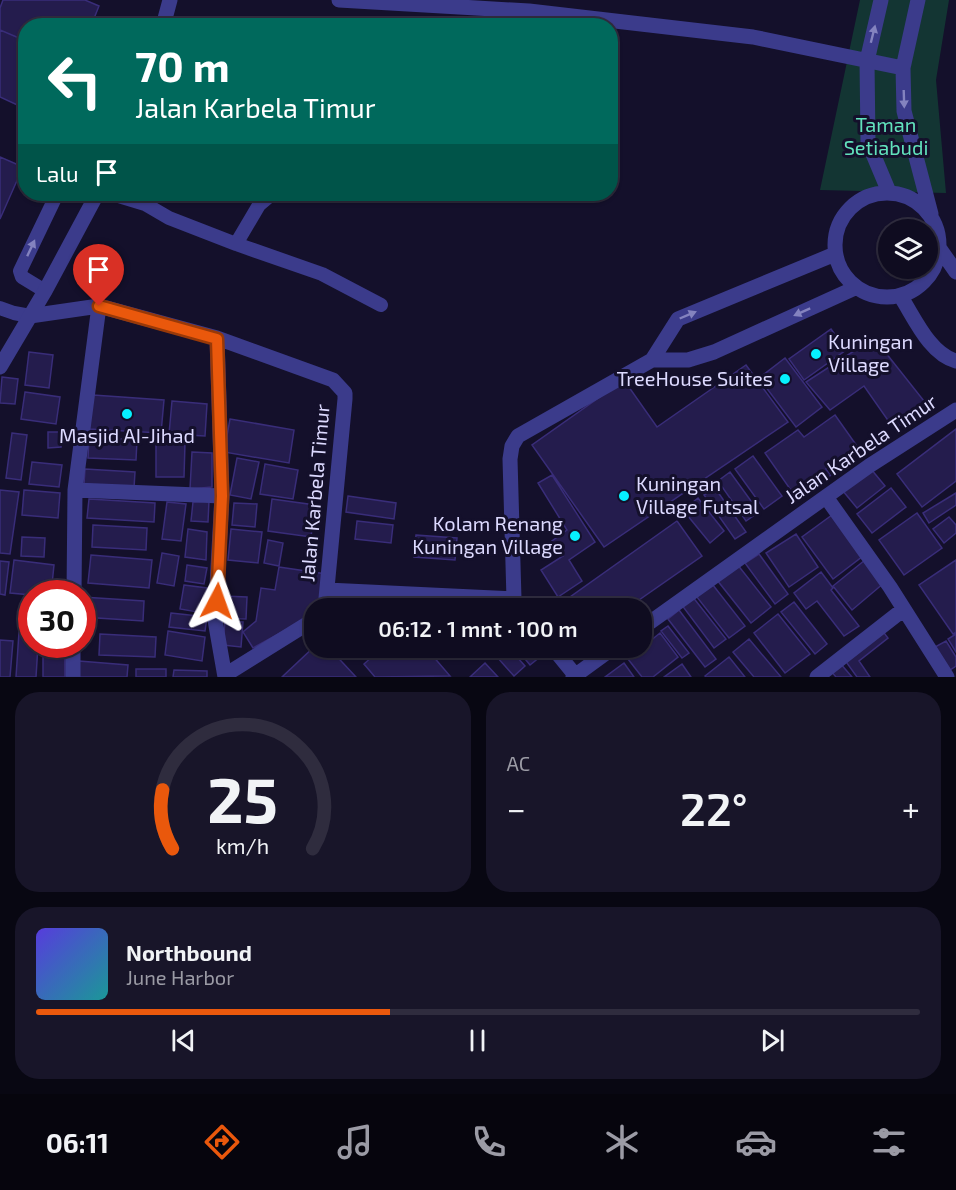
<!DOCTYPE html>
<html lang="id">
<head>
<meta charset="utf-8">
<style>
	:root { --surface:#0f0c20; --page:#181529; --text:#f1f3f6; --muted:#9b9ba5; --line:#2f2c3e; --accent:#ea580c }
	body { margin:0; font-family:"Exo 2",sans-serif; background:var(--page); color:var(--text); height:100vh; display:flex; flex-direction:column; font-size:22px; white-space:nowrap }
	* { box-sizing:border-box; margin:0 }
	p { font-size:20px; color:var(--muted) }
	.icon { flex:none; width:33px; height:33px; fill:none; stroke:currentColor; stroke-width:2; stroke-linecap:round; stroke-linejoin:round }
	.map { position:relative; height:677px; overflow:hidden }
	.drawer { display:flex; flex-direction:column; gap:15px; padding:15px; background:#080712; flex:1 }
	.drawer>* { flex:none }
	.banner { position:absolute; left:18px; top:18px; width:600px; height:183px; border-radius:24px; box-shadow:0 2px 4px #0004,0 0 0 2px var(--line); background:#00695c; color:#fff; overflow:hidden }
	.buttons { position:absolute; left:878px; top:219px; display:grid; gap:12px }
	.buttons a { display:grid; place-items:center; width:60px; height:60px; border-radius:50%; background:var(--surface); box-shadow:0 2px 4px #0004,0 0 0 2px var(--line); font-size:30px }
	.speed { position:absolute; left:18px; top:580px; display:flex; gap:12px; font-size:30px; font-weight:700; text-align:center }
	.speed>* { display:grid; place-content:center; width:78px; height:78px; border-radius:50%; background:var(--surface); box-shadow:0 2px 4px #0004,0 0 0 2px var(--line); line-height:1 }
	.speed .limit { border:9px solid #d22; background:#fff; color:#111 }
	.pin { position:absolute; display:grid; place-items:center; width:51px; height:51px; color:#fff; margin:-62px -26px; border-radius:50% 50% 50% 0; rotate:-45deg; box-shadow:0 0 6px #0007 }
	.pin .icon { rotate:45deg }
	.me { position:absolute; width:66px; margin:-33px; rotate:4deg; stroke-linejoin:round; filter:drop-shadow(0 0 4px #0008) }
	.turn { display:flex; align-items:center; gap:21px; height:126px; padding:0 18px; font-size:27px }
	.turn .icon { width:78px; height:78px; stroke-width:2.5 }
	.turn b { display:block; font-size:42px; line-height:51px }
	.then { display:flex; align-items:center; height:57px; padding:0 18px; background:#0003; gap:12px; font-size:22px }
	.big { font-size:45px; font-weight:600; line-height:1.1 }
	.drawer .widget { flex:1; display:flex; flex-direction:column; justify-content:center; gap:9px; min-width:0; padding:0 21px; border-radius:24px; background:var(--page) }
	.drawer .dial { align-items:center; gap:0 }
	.dial svg { height:156px; overflow:visible; fill:none; stroke:var(--line); stroke-width:7; stroke-linecap:round; text-anchor:middle }
	.dial text { fill:var(--text); stroke:none }
	.song { display:flex; align-items:center; gap:18px }
	.cover { width:72px; height:72px; border-radius:9px; background:linear-gradient(135deg,hsl(250 70% 55%),hsl(180 70% 35%)) }
	.played { height:6px; border-radius:3px; background:linear-gradient(90deg,var(--accent) 40%,var(--line) 40%) }
	.keys { display:flex; justify-content:space-around; direction:ltr }
	.heat { display:flex; justify-content:space-between; align-items:center; font-size:33px; direction:ltr }
	.drawer .tiles { flex:1; display:grid; gap:15px; grid-template-columns:1fr 1fr }
	.widget:last-child { grid-column:span 2 }
	.trip { position:absolute; left:304px; top:598px; width:348px; height:60px; border-radius:24px; background:var(--surface); box-shadow:0 2px 4px #0004,0 0 0 2px var(--line); font-weight:600; line-height:60px; text-align:center }
	.tabs { display:flex; height:96px; justify-content:space-around; align-items:center; background:#06050d; color:var(--muted) }
	.tabs .icon { width:42px; height:42px }
	.tabs .selected { color:var(--accent) }
	.tabs b { font-size:27px; color:var(--text) }
	.map>svg:first-child { display:block }
	.green { fill:#133533 }
	.building { fill:#241c4d; stroke:#392d79; stroke-width:1.5 }
	.lines { fill:none; stroke-linecap:round; stroke-linejoin:round }
	.service { stroke:#3b3b8b; stroke-width:14 }
	.minor { stroke:#3b3b8b; stroke-width:15 }
	.oneway { fill:#8483bf }
	.route-casing { stroke:#983908; stroke-width:15 }
	.route { stroke:#ea580c; stroke-width:10 }
	.poi-dot { fill:#06f1ff; stroke:#14102b; stroke-width:2 }
	.labels { text-anchor:middle; stroke-width:6; stroke-linejoin:round; paint-order:stroke }
	.park-label { font-size:20px; fill:#62e3bd; stroke:#14102b }
	.poi-label { font-size:20px; fill:#dddaff; stroke:#14102b; text-anchor:start }
	.street-label { font-size:20px; fill:#dddaff; stroke:#14102b }
</style>
</head>
<body>
<div class="map">
<svg width="956" height="677" viewBox="0 0 956 677">
	<rect width="100%" height="100%" fill="#14102b"/>
	<path class="green" d="M860,0H949L936,80L946,193L820,190Z"/>
	<path class="building" d="M3,0H85L99,6L91,26H26V41L0,30V8Z
		M0,30L26,41V109L0,97Z
		M0,157L23,167L0,219Z
		M831,329L846,350L804,380L789,359Z
		M874,338L928,406L894,429L864,386L830,410L806,382Z
		M29,352L53,355L49,388L25,385Z
		M785,358L822,407L796,427L759,378Z
		M746,365L788,422L604,547L532,445L624,380L657,427Z
		M2,377L18,379L15,404L0,403Z
		M25,392L60,397L56,424L21,419Z
		M93,395L164,400L161,433L89,429Z
		M172,401L207,404L205,436L169,434Z
		M835,415L857,446L826,469L831,475L797,499L765,453L798,430L804,437Z
		M230,419L294,430L289,463L224,452Z
		M956,429V481L922,507L897,474Z
		M48,432H61V447L48,448Z
		M12,433L27,435L21,480L6,478Z
		M89,437L137,440L136,460L88,458Z
		M156,443H185L184,477H156Z
		M192,452L212,453V487L190,489Z
		M753,456L782,496L764,509L735,469Z
		M237,458L259,462L251,499L230,495Z
		M32,462L62,465L59,487L29,484Z
		M265,464L298,470L293,499L260,494Z
		M85,469L135,472L134,488L84,484Z
		M871,469L885,486L857,508L843,491Z
		M730,472L759,512L746,521L718,481Z
		M552,475L595,542L569,560L582,581L558,597L541,570L563,556L552,541L567,530L538,483Z
		M715,488L746,532L735,539L704,495Z
		M891,488L906,507L872,533L857,514Z
		M0,490L19,492L10,554L0,553Z
		M24,490L60,493L58,518L22,515Z
		M956,493V505L929,523L923,513Z
		M348,496L396,503L394,519L346,512Z
		M698,498L724,531L710,543L683,510Z
		M89,499L155,503L154,522L87,518Z
		M272,499L315,505L311,537L268,531Z
		M209,501L208,522L191,521L193,502Z
		M167,502L186,504L181,541L162,539Z
		M234,503L257,504L255,527L232,525Z
		M917,513L942,548L904,575L879,540Z
		M832,515L863,556L833,579L802,537Z
		M949,517L956,525V533L944,543L933,529Z
		M357,521L393,525L391,543L355,539Z
		M677,521L702,556L626,609H568L563,602Z
		M93,525L147,528L146,550L92,547Z
		M188,529L207,532L206,560L185,557Z
		M231,529L262,532L258,563L228,560Z
		M796,534L818,567L789,587L766,553Z
		M416,535L457,538L455,560L414,557Z
		M22,537L45,538L44,557L21,556Z
		M268,540L283,543L279,566L264,563Z
		M162,553L179,556L174,586L157,583Z
		M759,554L788,594L775,604L745,563Z
		M91,555L152,560L149,588L88,583Z
		M14,560L54,565L51,594L32,595L10,593Z
		M865,560L884,583L852,610L833,586Z
		M956,560V632L953,634L919,585Z
		M0,561L9,562L5,595L0,594Z
		M737,564L771,607L751,623L717,580Z
		M187,565L207,568L204,584L185,581Z
		M279,567L326,574L321,609H315V613L304,620L253,648L243,632L256,621L261,588L275,590Z
		M821,572L833,588L831,590L859,626L844,636L817,601L806,609L794,593Z
		M709,580L745,626L729,638L693,592Z
		M184,585L207,588L203,613L180,609Z
		M223,596L247,597L246,619L222,618Z
		M692,596L726,639L714,648L681,604Z
		M82,597L144,601L143,621L82,617Z
		M794,602L827,644L815,654L781,612Z
		M679,610L716,659L705,667L668,619Z
		M171,613L207,617L205,631L169,627Z
		M778,614L810,654L785,673L754,633Z
		M225,621L243,622L241,647L223,645Z
		M668,626L689,653L682,658L661,631Z
		M881,629L888,638L859,661L870,677H857L844,659Z
		M168,631L205,637L202,661L165,655Z
		M19,632L32,633V645H38L36,677H16Z
		M660,633L678,657L653,677H642L628,659Z
		M100,634L156,637L155,657L99,655Z
		M956,634V652L948,639Z
		M749,639L781,677H754L733,652Z
		M0,640L13,641L10,677H0Z
		M946,641L956,657V666L950,670L935,647Z
		M315,646V648H329L356,677H282Z
		M382,648H426L450,676L375,677L364,664Z
		M489,648H509L525,666L514,676Z
		M516,648H543L546,652L530,665Z
		M43,649H65V677H43Z
		M729,657L745,677H706L705,676Z
		M79,661L128,665L127,677H78Z
		M485,663L498,677H470Z
		M624,663L634,677H605Z
		M840,663L852,677H836L830,670Z
		M682,664L691,677H664Z
		M136,669H166V677H136Z
		M174,670L207,671V677H173Z"/>
	<g class="lines">
		<path class="service" d="M112,194L145,204L169,218L236,244L322,274L381,305
			M236,244L259,205L272,194
			M45,291L22,277L20,271L57,194
			M0,308L14,313L30,316"/>
		<path class="minor" d="M339,0L529,11L753,37L903,68
			M881,0L867,61L868,142L889,192
			M918,0L903,68L904,111L931,214
			M163,26L170,0
			M835 245a52 52 0 1 1 104 0a52 52 0 1 1-104 0Z
			M940,249L956,272
			M901,297C915,319 930,354 956,361
			M30,316L99,306L217,338L333,380L345,393V399L325,609
			M217,338L222,496L215,620L225,677
			M652,360H688L714,352L855,288
			M0,367L45,291L97,194
			M75,490L222,496
			M826,497L890,587L947,677
			M327,590L514,599
			M74,594L75,490L99,306
			M514,599L510,459L512,446L518,436L652,360L678,319L835,254
			M642,628L869,466L956,410
			M553,648L575,675
			M225,675L315,619
			M73,677V645
			M573,677L613,648
			M817,677L904,609"/>
	</g>
	<defs><path id="oneway-solid" d="M-6-.8H1V-3.2L6.5 0L1 3.2V.8H-6Z" transform="scale(1.5)"/></defs>
	<g class="oneway">
		<use href="#oneway-solid" transform="translate(873 34) rotate(-76)"/>
		<use href="#oneway-solid" transform="translate(904 99) rotate(88)"/>
		<use href="#oneway-solid" transform="translate(31 248) rotate(-65)"/>
		<use href="#oneway-solid" transform="translate(802 312) rotate(156)"/>
		<use href="#oneway-solid" transform="translate(688 315) rotate(-23)"/>
	</g>
	<g class="lines">
		<defs>
			<path id="route" d="M99,306L217,339L222,496L217,601"/>
		</defs>
		<use href="#route" class="route-casing"/>
		<use href="#route" class="route"/>
	</g>
	<g class="poi-dot">
		<circle cx="816" cy="354" r="6"/>
		<circle cx="785" cy="379" r="6"/>
		<circle cx="127" cy="414" r="6"/>
		<circle cx="624" cy="496" r="6"/>
		<circle cx="575" cy="536" r="6"/>
	</g>
	<g class="labels">
		<g class="park-label">
			<text x="886" y="132">Taman<tspan x="886" dy="23">Setiabudi</tspan></text>
		</g>
		<g class="poi-label">
			<text x="828" y="349">Kuningan<tspan x="828" dy="23">Village</tspan></text>
			<text x="773" y="386" text-anchor="end">TreeHouse Suites</text>
			<text x="127" y="443" text-anchor="middle">Masjid AI-Jihad</text>
			<text x="636" y="491">Kuningan<tspan x="636" dy="23">Village Futsal</tspan></text>
			<text x="563" y="531" text-anchor="end">Kolam Renang<tspan x="563" dy="23">Kuningan Village</tspan></text>
		</g>
		<g class="street-label">
			<text transform="translate(861 449) rotate(-34)" y="7">Jalan Karbela Timur</text>
			<text transform="translate(315 493) rotate(-85)" y="7">Jalan Karbela Timur</text>
		</g>
	</g>
</svg>
<div class="buttons">
<a><svg class="icon" aria-label="layers" viewBox="0 0 24 24"><path d="M12 4l9 5-9 5-9-5zM3 14l9 5 9-5"/></svg></a>
</div>
<div class="speed"><div class="limit">30</div></div>
<div class="pin" style="left:99px;top:306px;background:#d93025"><svg class="icon" aria-label="arrive" viewBox="0 0 24 24"><path d="M6 21V4h12l-3 4 3 4H6"/></svg></div>
<svg class="me" style="left:217px;top:601px" viewBox="-20 -20 40 40"><path d="M0-17L14 15 0 8-14 15z" fill="#ea580c" stroke="#fff" stroke-width="4"/></svg>
<div class="trip">06:12 · 1 mnt · 100 m</div>
<div class="banner">
<div class="turn"><svg class="icon" aria-label="left" viewBox="0 0 24 24"><path d="M17 20v-9H6M10 6l-5 5 5 5"/></svg><div><b>70 m</b>Jalan Karbela Timur</div></div>
<div class="then">Lalu<svg class="icon" aria-label="arrive" viewBox="0 0 24 24"><path d="M6 21V4h12l-3 4 3 4H6"/></svg></div>
</div>
</div>
<section class="drawer">
<div class="tiles">
<div class="widget dial"><svg viewBox="0 0 100 80">
<path d="M14 69A42 42 0 1 1 86 69"/>
<path d="M14 69A42 42 0 0 1 9 39" stroke="#ea580c"/>
<text x="50" y="56" font-size="32" font-weight="700">25</text>
<text x="50" y="72" font-size="11">km/h</text>
</svg></div>
<div class="widget"><p>AC</p>
<div class="heat"><a>−</a><b class="big">22°</b><a>+</a></div>
</div>
<div class="widget">
<div class="song"><i class="cover"></i><div><b>Northbound</b><p>June Harbor</p></div></div>
<div class="played"></div>
<div class="keys"><svg class="icon" aria-label="previous" viewBox="0 0 24 24"><path d="M18 5L8 12l10 7zM5 5v14"/></svg><svg class="icon" aria-label="pause" viewBox="0 0 24 24"><path d="M8 5v14M16 5v14"/></svg><svg class="icon" aria-label="next" viewBox="0 0 24 24"><path d="M6 5l10 7-10 7zM19 5v14"/></svg></div>
</div>
</div>
</section>
<nav class="tabs">
<b>06:11</b>
<svg class="icon selected" aria-label="directions" viewBox="0 0 24 24"><path d="M12 3l9 9-9 9-9-9zM9 14v-3h6M13 9l2 2-2 2"/></svg>
<svg class="icon" aria-label="music" viewBox="0 0 24 24"><path d="M9 18V5l10-2v13"/><circle cx="6" cy="18" r="3"/><circle cx="16" cy="16" r="3"/></svg>
<svg class="icon" aria-label="phone" viewBox="0 0 24 24"><path d="M5 4h4l2 5-3 2q2 4 5 5l2-3 5 2v4C11 20 4 13 5 4z"/></svg>
<svg class="icon" aria-label="climate" viewBox="0 0 24 24"><path d="M12 3v18M4 7l16 10M4 17L20 7"/></svg>
<svg class="icon" aria-label="car" viewBox="0 0 24 24"><path d="M5 17H2v-5l4-1 3-4h7l3 4 3 1v5h-3M9 17h6M6 11h13"/><circle cx="7" cy="17" r="2"/><circle cx="17" cy="17" r="2"/></svg>
<svg class="icon" aria-label="filters" viewBox="0 0 24 24"><path d="M4 7h16M4 17h16"/><circle cx="9" cy="7" r="2"/><circle cx="15" cy="17" r="2"/></svg>
</nav>
</body>
</html>
